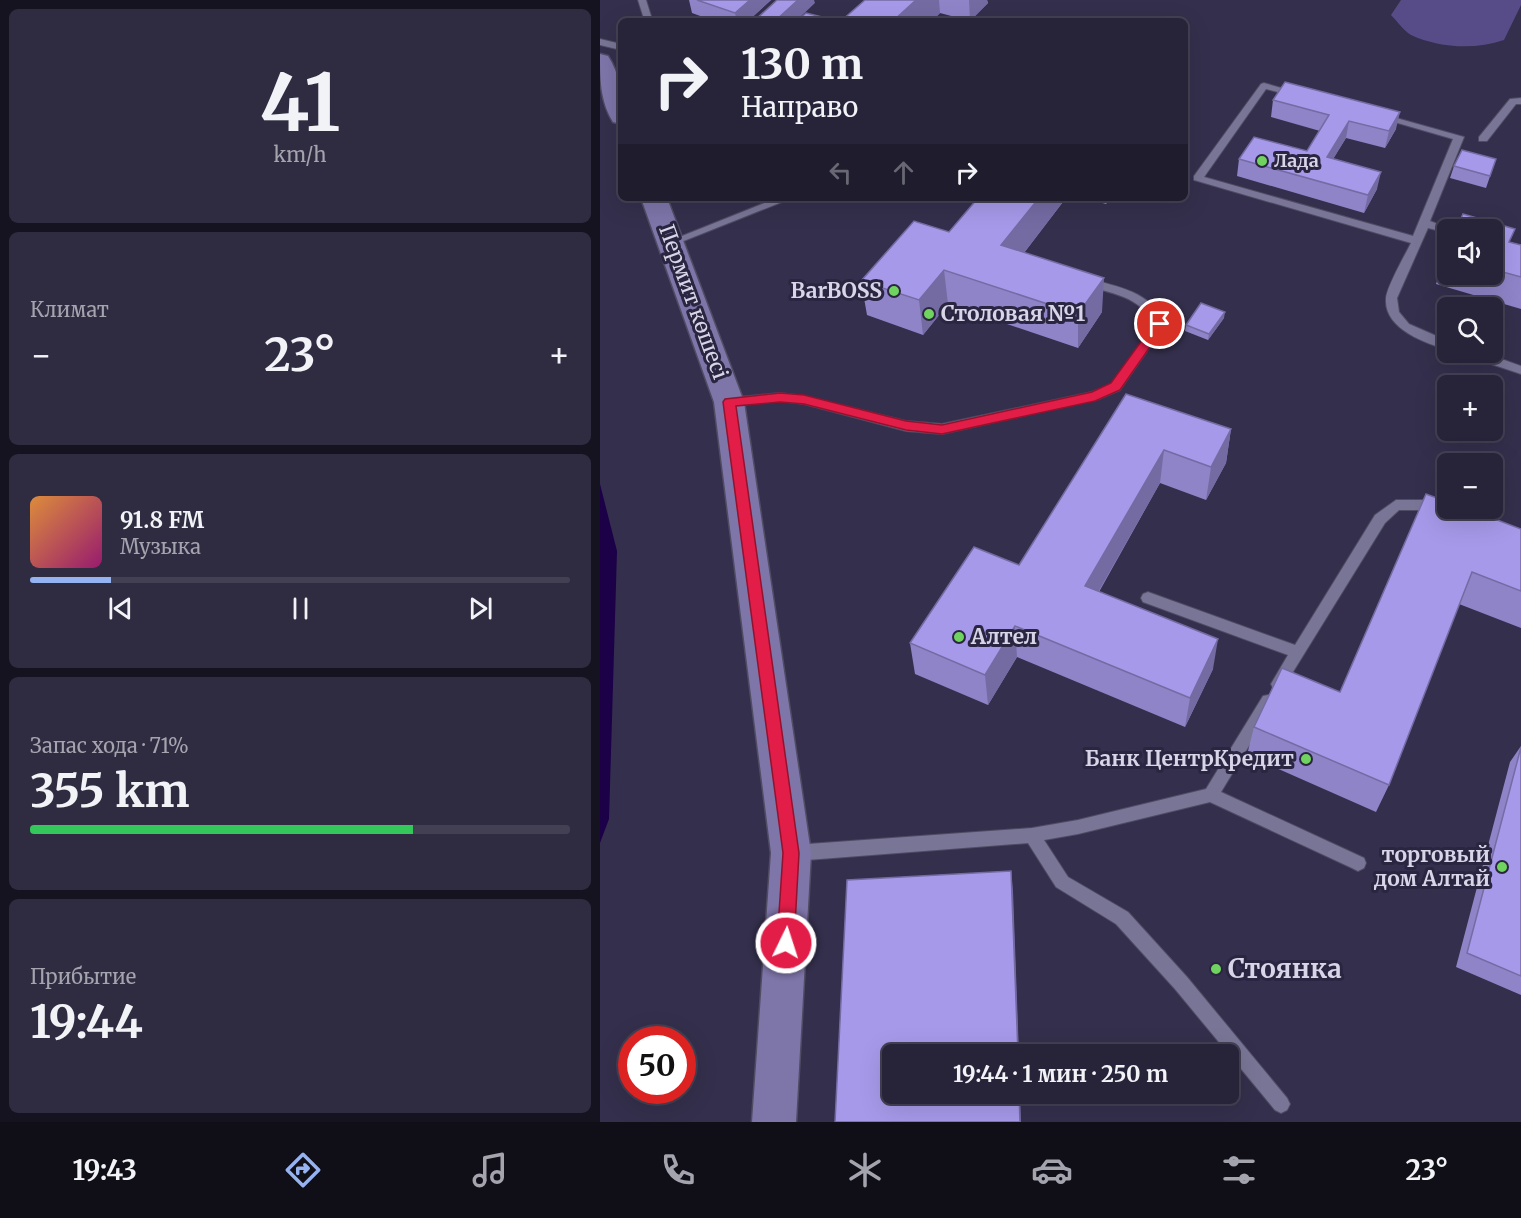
<!DOCTYPE html>
<html lang="ru">
<head>
<meta charset="utf-8">
<style>
	:root { --surface:#272339; --page:#2f2b41; --text:#f1f3f6; --muted:#a4a4ae; --line:#434053; --accent:#95b2f1 }
	body { margin:0; font-family:Merriweather,serif; background:var(--page); color:var(--text); height:100vh; display:flex; flex-direction:column; font-size:22px; white-space:nowrap }
	* { box-sizing:border-box; margin:0 }
	p { font-size:20px; color:var(--muted) }
	.icon { flex:none; width:33px; height:33px; fill:none; stroke:currentColor; stroke-width:2; stroke-linecap:round; stroke-linejoin:round }
	.map { position:relative; flex:1; overflow:hidden }
	.drawer { display:flex; flex-direction:column; gap:9px; padding:9px; background:#15131f; width:600px }
	.drawer>* { flex:none }
	.hud { position:absolute; left:18px; top:18px; width:570px; height:183px; border-radius:9px; box-shadow:0 6px 24px #0002,0 0 0 2px var(--line); background:#272339; color:var(--text); overflow:hidden }
	.controls { position:absolute; left:837px; top:219px; display:grid; gap:12px }
	.controls a { display:grid; place-items:center; width:66px; height:66px; border-radius:9px; background:var(--surface); box-shadow:0 6px 24px #0002,0 0 0 2px var(--line); font-size:30px }
	.speed { position:absolute; left:18px; top:1026px; display:flex; gap:12px; font-size:30px; font-weight:700; text-align:center }
	.speed>* { display:grid; place-content:center; width:78px; height:78px; border-radius:50%; background:var(--surface); box-shadow:0 6px 24px #0002,0 0 0 2px var(--line); line-height:1 }
	.speed .limit { border:9px solid #d22; background:#fff; color:#111 }
	.pin { position:absolute; display:grid; place-items:center; width:51px; height:51px; color:#fff; margin:-26px; border:3px solid #fff; border-radius:50%; box-shadow:0 2px 6px #0007 }
	.me { position:absolute; width:66px; margin:-33px; rotate:4deg; stroke-linejoin:round; filter:drop-shadow(0 0 4px #0008) }
	.turn { display:flex; align-items:center; gap:21px; height:126px; padding:0 24px; font-size:27px }
	.turn .icon { width:78px; height:78px; stroke-width:2.5 }
	.turn b { display:block; font-size:42px; line-height:51px }
	.lanes { display:flex; align-items:center; height:57px; padding:0 24px; background:#0003; justify-content:center; gap:30px; direction:ltr }
	.lanes .off { opacity:.35 }
	.big { font-size:45px; font-weight:700; line-height:1.1 }
	.drawer .tile { flex:1; display:flex; flex-direction:column; justify-content:center; gap:9px; min-width:0; padding:0 21px; border-radius:9px; background:var(--page) }
	.drawer .dial { align-items:center; gap:0 }
	.dial b { font-size:78px; line-height:1 }
	.song { display:flex; align-items:center; gap:18px }
	.cover { width:72px; height:72px; border-radius:9px; background:linear-gradient(135deg,hsl(30 70% 55%),hsl(320 70% 35%)) }
	.played { height:6px; border-radius:3px; background:linear-gradient(90deg,var(--accent) 15%,var(--line) 15%) }
	.keys { display:flex; justify-content:space-around; direction:ltr }
	.heat { display:flex; justify-content:space-between; align-items:center; font-size:33px; direction:ltr }
	.charge { height:9px; border-radius:4px; background:linear-gradient(90deg,#34c759 71%,var(--line) 0) }
	.trip { position:absolute; left:282px; top:1044px; width:357px; height:60px; border-radius:9px; background:var(--surface); box-shadow:0 6px 24px #0002,0 0 0 2px var(--line); font-weight:700; line-height:60px; text-align:center }
	.menu { display:flex; height:96px; justify-content:space-around; align-items:center; background:#100e17; color:var(--muted) }
	.menu .icon { width:42px; height:42px }
	.menu .active { color:var(--accent) }
	.menu b { font-size:27px; color:var(--text) }
	main { display:flex; flex:1; min-height:0 }
	.map>svg:first-child { display:block }
	.green { fill:#574c88 }
	.water { fill:#1c0148 }
	.lines { fill:none; stroke-linecap:round; stroke-linejoin:round }
	.lane-casing { stroke:#504c64; stroke-width:2 }
	.secondary-casing { stroke:#504c64; stroke-width:3 }
	.lane { fill:#797596; fill-rule:evenodd }
	.secondary { fill:#7e75a9; fill-rule:evenodd }
	.wall { fill:#8f84c8 }
	.shaded-wall { fill:#746ba3 }
	.building { fill:#a699e9; stroke:#746ba3; stroke-width:1.5 }
	.route { fill:#e11d48; stroke:#92132f; stroke-width:1.5 }
	.poi-dot { fill:#70d35f; stroke:#2a2541; stroke-width:2 }
	.labels { text-anchor:middle; stroke-width:6; stroke-linejoin:round; paint-order:stroke }
	.far-poi-label { font-size:18px; font-weight:bold; fill:#d7d5e7; stroke:#2a2541; text-anchor:start }
	.poi-label { font-size:21px; font-weight:bold; fill:#d7d5e7; stroke:#2a2541; text-anchor:end }
	.street-label { font-size:21px; fill:#d7d5e7; stroke:#2a2541 }
	.near-poi-label { font-size:26px; font-weight:bold; fill:#d7d5e7; stroke:#2a2541; text-anchor:start }
</style>
</head>
<body>
<main>
<section class="drawer">
<div class="tile dial"><b>41</b><p>km/h</p></div>
<div class="tile"><p>Климат</p>
<div class="heat"><a>−</a><b class="big">23°</b><a>+</a></div>
</div>
<div class="tile">
<div class="song"><i class="cover"></i><div><b>91.8 FM</b><p>Музыка</p></div></div>
<div class="played"></div>
<div class="keys"><svg class="icon" aria-label="previous" viewBox="0 0 24 24"><path d="M18 5L8 12l10 7zM5 5v14"/></svg><svg class="icon" aria-label="pause" viewBox="0 0 24 24"><path d="M8 5v14M16 5v14"/></svg><svg class="icon" aria-label="next" viewBox="0 0 24 24"><path d="M6 5l10 7-10 7zM19 5v14"/></svg></div>
</div>
<div class="tile"><p>Запас хода · 71%</p><b class="big">355 km</b><div class="charge"></div></div>
<div class="tile"><p>Прибытие</p><b class="big">19:44</b></div>
</section>
<div class="map">
<svg width="921" height="1122" viewBox="0 0 921 1122">
	<rect width="100%" height="100%" fill="#342f4c"/>
	<path class="green" d="M801,0H921V5L904,40C875,50 839,48 811,35C804,31 797,21 791,15Z"/>
	<path class="water" d="M0,484L17,551L9,819L0,843Z"/>
	<g class="lines">
		<defs>
			<path id="lane" d="M38,0H46L51,16L55,21H46L44,19Z
				M0,39L21,44V50L0,45Z
				M664,83L702,94L697,97L666,89L604,177L813,236L853,139L777,117L782,114L864,137L830,221L853,230H848V233L828,228L797,298L799,312L809,324L848,341V350C825,343 784,329 786,299C786,288 805,255 811,243L594,180V176L661,84Z
				M921,98V104H916L887,141H879V137L910,99Z
				M177,198H192L76,244H68L67,242Z
				M487,278C521,288 548,290 566,324L520,390L499,399L342,434L306,431L204,404L180,401L129,406L123,402L129,398L180,393L204,396L306,421L342,424L492,392L512,384L554,324C540,296 511,293 483,285V279Z
				M862,352H882L921,366V374L864,355Z
				M796,500H824L841,506L843,510L836,515L823,510H799L785,523L683,688L678,690L673,688L671,684L688,655L543,602L541,598L543,594L548,592L695,645L775,515Z
				M668,695L673,696L675,701L673,706L621,792L764,858L766,863L764,868L758,871L752,868L610,802L478,834L444,840L468,877L528,912L587,977L687,1098L690,1104L687,1110L681,1113L675,1110L575,989L516,924L456,887L428,843L194,861L188,858L186,853L188,848L194,845L432,828L478,820L606,789L663,696Z"/>
			<path id="secondary" d="M0,54L8,56C22,77 21,100 21,124L13,122C0,101 0,78 0,54Z
				M41,198H67L144,402L211,853L196,1122H152L171,853L114,402Z"/>
		</defs>
		<use href="#lane" class="lane-casing"/>
		<use href="#secondary" class="secondary-casing"/>
		<use href="#lane" class="lane"/>
		<use href="#secondary" class="secondary"/>
	</g>
	<path class="wall" d="M89,0H171L148,21H114L92,13Z
		M265,0H387L388,3L370,21L340,13L332,21H241Z
		M673,100L796,129L785,148L746,138L733,159L777,189L764,213L637,176L639,159L707,151L720,131L671,117Z
		M896,159L886,188L850,178L854,166Z
		M466,198L424,253L502,312L478,348L348,304L323,335L267,315L261,281L349,232Z
		M485,198H510L506,204Z
		M892,230L910,242L921,245V309L836,284L848,249V274H892Z
		M624,318L608,340L585,331L586,325Z
		M526,394L631,429L626,463L606,500L560,483L499,592L613,669L585,727L417,657L388,705L315,674L310,643L419,565Z
		M921,529V628L859,604L789,785L776,812L647,755L654,727L740,692Z
		M921,746V995L856,967L910,762Z"/>
	<path class="shaded-wall" d="M150,0H171L148,21H137L135,13Z
		M198,0H214L215,3L196,21H175Z
		M316,0H339L340,13L332,21H293Z
		M369,0H387L388,3L370,21Z
		M800,112L796,129L785,148L789,131Z
		M749,121L746,138L724,174L727,157Z
		M781,172L777,189L764,213L768,195Z
		M439,198H466L403,280L401,245Z
		M506,198H510L506,204Z
		M344,270L348,304L323,335L319,300Z
		M504,278L502,312L478,348V314Z
		M625,312L624,318L608,340L609,334Z
		M631,429L626,463L606,500L611,467Z
		M564,450L560,483L484,617L485,586Z
		M415,626L417,657L388,705L385,675Z
		M618,639L613,669L585,727L590,698Z
		M411,871L413,891L419,1054H418Z
		M419,1094H420L421,1122H420Z"/>
	<path class="building" d="M97,0H150L135,13Z
		M177,0H198L175,21H154Z
		M265,0H316L293,21H241Z
		M206,13L238,21H197Z
		M685,82L800,112L789,131L749,121L727,157L781,172L768,195L639,159L654,137L707,151L729,115L673,100Z
		M862,150L896,159L890,176L854,166Z
		M378,198H439L401,245L504,278L478,314L344,270L319,300L261,281L314,221L349,232Z
		M863,214L915,229L909,242L921,245V277L892,269V230H856Z
		M601,303L625,312L609,334L586,325Z
		M526,394L631,429L611,467L564,450L485,586L618,639L590,698L415,626L385,675L310,643L374,547L419,565Z
		M826,494L848,502V508H866L921,529V591L872,572L789,785L654,727L682,668L740,692Z
		M921,747V976L867,953Z
		M411,871L418,1054H292V1094H419L420,1122H235L247,880Z"/>
	<path class="route" d="M560,320L566,324L520,390L495,401L342,434L306,430L204,404L180,402L136,406L199,853L194,943L192,949L186,951L180,949L177,943L183,853L123,402L125,399L180,393L204,395L306,421L342,425L492,392L511,383L556,321Z"/>
	<g class="poi-dot">
		<circle cx="662" cy="161" r="6"/>
		<circle cx="294" cy="291" r="6"/>
		<circle cx="329" cy="314" r="6"/>
		<circle cx="359" cy="637" r="6"/>
		<circle cx="706" cy="759" r="6"/>
		<circle cx="902" cy="867" r="6"/>
		<circle cx="616" cy="969" r="6"/>
	</g>
	<g class="labels">
		<g class="far-poi-label">
			<text x="674" y="167">Лада</text>
		</g>
		<g class="poi-label">
			<text x="282" y="298">BarBOSS</text>
			<text x="341" y="321" text-anchor="start">Столовая №1</text>
			<text x="371" y="644" text-anchor="start">Алтел</text>
			<text x="694" y="766">Банк ЦентрКредит</text>
			<text x="890" y="862">торговый<tspan x="890" dy="24">дом Алтай</tspan></text>
		</g>
		<g class="street-label">
			<text transform="translate(93 302) rotate(70)" y="7">Пермит көшесі</text>
		</g>
		<g class="near-poi-label">
			<text x="628" y="978">Стоянка</text>
		</g>
	</g>
</svg>
<div class="controls">
<a><svg class="icon" aria-label="sound" viewBox="0 0 24 24"><path d="M4 9h4l5-4v14l-5-4H4zM17 9q2 3 0 6"/></svg></a>
<a><svg class="icon" aria-label="search" viewBox="0 0 24 24"><circle cx="10" cy="10" r="6"/><path d="M15 15l6 6"/></svg></a>
<a>+</a>
<a>−</a>
</div>
<div class="speed"><div class="limit">50</div></div>
<div class="pin" style="left:560px;top:324px;background:#d93025"><svg class="icon" aria-label="arrive" viewBox="0 0 24 24"><path d="M6 21V4h12l-3 4 3 4H6"/></svg></div>
<svg class="me" style="left:186px;top:943px" viewBox="-20 -20 40 40"><circle r="17" fill="#e11d48" stroke="#fff" stroke-width="3"/><path d="M0-11L8 9 0 5-8 9z" fill="#fff"/></svg>
<div class="trip">19:44 · 1 мин · 250 m</div>
<div class="hud">
<div class="turn"><svg class="icon" aria-label="right" viewBox="0 0 24 24"><path d="M7 20v-9h11M14 6l5 5-5 5"/></svg><div><b>130 m</b>Направо</div></div>
<div class="lanes"><svg class="icon off" aria-label="left" viewBox="0 0 24 24"><path d="M17 20v-9H6M10 6l-5 5 5 5"/></svg><svg class="icon off" aria-label="ahead" viewBox="0 0 24 24"><path d="M12 20V5M6 11l6-6 6 6"/></svg><svg class="icon" aria-label="right" viewBox="0 0 24 24"><path d="M7 20v-9h11M14 6l5 5-5 5"/></svg></div>
</div>
</div>
</main>
<nav class="menu">
<b>19:43</b>
<svg class="icon active" aria-label="directions" viewBox="0 0 24 24"><path d="M12 3l9 9-9 9-9-9zM9 14v-3h6M13 9l2 2-2 2"/></svg>
<svg class="icon" aria-label="music" viewBox="0 0 24 24"><path d="M9 18V5l10-2v13"/><circle cx="6" cy="18" r="3"/><circle cx="16" cy="16" r="3"/></svg>
<svg class="icon" aria-label="phone" viewBox="0 0 24 24"><path d="M5 4h4l2 5-3 2q2 4 5 5l2-3 5 2v4C11 20 4 13 5 4z"/></svg>
<svg class="icon" aria-label="climate" viewBox="0 0 24 24"><path d="M12 3v18M4 7l16 10M4 17L20 7"/></svg>
<svg class="icon" aria-label="car" viewBox="0 0 24 24"><path d="M5 17H2v-5l4-1 3-4h7l3 4 3 1v5h-3M9 17h6M6 11h13"/><circle cx="7" cy="17" r="2"/><circle cx="17" cy="17" r="2"/></svg>
<svg class="icon" aria-label="filters" viewBox="0 0 24 24"><path d="M4 7h16M4 17h16"/><circle cx="9" cy="7" r="2"/><circle cx="15" cy="17" r="2"/></svg>
<b>23°</b>
</nav>
</body>
</html>
